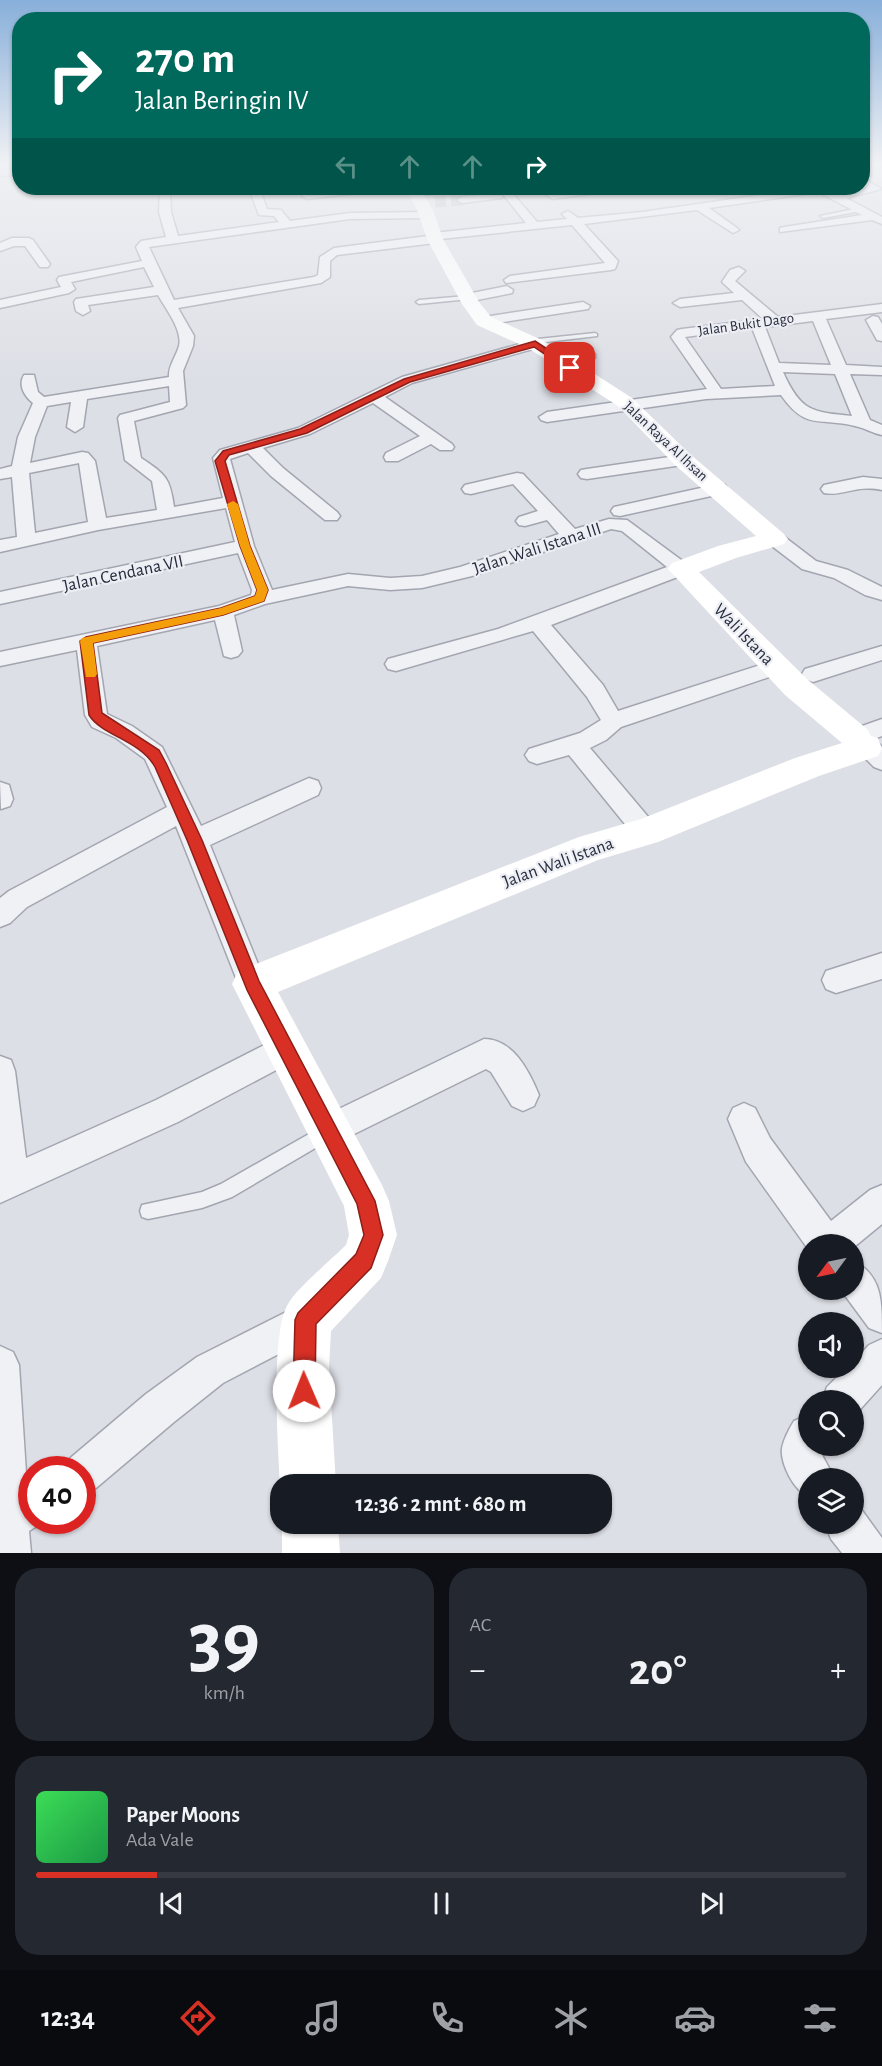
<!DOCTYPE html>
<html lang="id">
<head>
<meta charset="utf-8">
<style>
	:root { --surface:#171b24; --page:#242831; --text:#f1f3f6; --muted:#9ea1a6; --line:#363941; --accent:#d93025 }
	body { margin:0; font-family:"Alegreya Sans",sans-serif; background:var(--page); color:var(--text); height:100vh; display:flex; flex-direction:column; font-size:22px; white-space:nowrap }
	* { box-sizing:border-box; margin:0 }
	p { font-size:20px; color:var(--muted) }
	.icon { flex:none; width:33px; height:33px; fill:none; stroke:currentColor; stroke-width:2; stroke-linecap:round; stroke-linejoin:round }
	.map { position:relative; height:1553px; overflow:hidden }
	.sheet { display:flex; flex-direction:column; gap:15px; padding:15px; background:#0d0f14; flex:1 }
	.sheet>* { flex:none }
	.banner { position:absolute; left:12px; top:12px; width:858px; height:183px; border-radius:24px; box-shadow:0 2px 4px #0004; background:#00695c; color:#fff; overflow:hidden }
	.needle { width:39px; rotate:237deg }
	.tools { position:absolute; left:798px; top:1234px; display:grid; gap:12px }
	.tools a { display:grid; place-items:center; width:66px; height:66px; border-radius:50%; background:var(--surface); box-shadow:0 2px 4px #0004; font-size:30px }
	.speed { position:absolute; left:18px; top:1456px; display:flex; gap:12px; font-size:30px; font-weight:700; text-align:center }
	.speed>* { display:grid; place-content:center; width:78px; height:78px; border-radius:50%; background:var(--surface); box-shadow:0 2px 4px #0004; line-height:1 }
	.speed .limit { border:9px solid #d22; background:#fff; color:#111 }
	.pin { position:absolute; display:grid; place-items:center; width:51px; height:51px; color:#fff; margin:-26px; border-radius:12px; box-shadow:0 3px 9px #0006 }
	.me { position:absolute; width:66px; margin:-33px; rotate:359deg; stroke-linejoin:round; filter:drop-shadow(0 0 4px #0008) }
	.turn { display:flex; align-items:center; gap:21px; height:126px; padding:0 24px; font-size:27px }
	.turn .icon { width:78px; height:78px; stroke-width:2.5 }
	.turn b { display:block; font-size:42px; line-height:51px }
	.lanes { display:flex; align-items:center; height:57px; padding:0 24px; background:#0003; justify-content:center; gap:30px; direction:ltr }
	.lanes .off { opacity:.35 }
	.big { font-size:45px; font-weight:700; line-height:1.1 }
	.sheet .card { flex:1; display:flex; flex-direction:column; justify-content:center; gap:9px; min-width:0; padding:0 21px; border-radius:24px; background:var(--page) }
	.sheet .dial { align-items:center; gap:0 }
	.dial b { font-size:78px; line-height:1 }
	.song { display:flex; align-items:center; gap:18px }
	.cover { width:72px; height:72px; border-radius:9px; background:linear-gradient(135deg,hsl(130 70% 55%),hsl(140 70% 35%)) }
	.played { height:6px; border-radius:3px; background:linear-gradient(90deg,var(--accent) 15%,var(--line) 15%) }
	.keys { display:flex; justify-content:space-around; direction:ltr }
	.heat { display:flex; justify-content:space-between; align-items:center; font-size:33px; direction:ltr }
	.sheet .tiles { flex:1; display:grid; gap:15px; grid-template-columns:1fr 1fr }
	.card:last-child { grid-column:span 2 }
	.trip { position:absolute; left:270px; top:1474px; width:342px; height:60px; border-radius:24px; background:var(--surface); box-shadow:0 2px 4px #0004; font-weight:700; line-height:60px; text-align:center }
	.dock { display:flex; height:96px; justify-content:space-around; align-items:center; background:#090b0e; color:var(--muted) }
	.dock .icon { width:42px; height:42px }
	.dock .active { color:var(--accent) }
	.dock b { font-size:27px; color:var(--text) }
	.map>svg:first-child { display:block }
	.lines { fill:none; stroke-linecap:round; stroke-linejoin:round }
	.street-tunnel { stroke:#b9bbc4; stroke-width:11; stroke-dasharray:11 5; stroke-linecap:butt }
	.lane-casing { stroke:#a3a6b0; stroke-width:3 }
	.street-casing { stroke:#a3a6b0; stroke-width:3 }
	.lane { fill:#f0f1f5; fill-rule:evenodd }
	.street { fill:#f0f1f5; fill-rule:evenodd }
	.secondary { fill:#fff; fill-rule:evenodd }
	.route { fill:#d93025; stroke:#8d1f18; stroke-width:1.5 }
	.slow { fill:#f59e0b }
	.labels { text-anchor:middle; stroke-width:4.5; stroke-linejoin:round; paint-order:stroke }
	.far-street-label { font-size:15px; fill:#272c3c; stroke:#eceef4 }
	.street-label { font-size:18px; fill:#272c3c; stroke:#eceef4 }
</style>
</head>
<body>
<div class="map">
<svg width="882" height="1553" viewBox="0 0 882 1553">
	<rect width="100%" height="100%" fill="#dddfe6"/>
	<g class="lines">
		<path class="street-tunnel" d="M435,202L462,200"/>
		<defs>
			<path id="lane" d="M538,188H543L553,195L624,188H637L552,199Z
				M859,208L861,211L823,218L820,216Z
				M467,296L470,298L469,299L419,304L416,302L419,300Z
				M595,333L597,334V336L538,343L534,341L538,339Z
				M592,354H595V358L560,362L556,360L560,358Z
				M323,1126L329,1128L331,1134L329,1140L232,1197L202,1208L148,1219L142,1217L140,1211L142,1205L202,1192L221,1184Z"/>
			<path id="street" d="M20,168V174L0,176V170Z
				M862,178L882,189L846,198L882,217V224L872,220L780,232V228L784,227L862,215L818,192L709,208L737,228L739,230L733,233L697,210L584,224L618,261L615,269L611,270L506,283L504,280L510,276L605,263L572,225L441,239L435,243L337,255L330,261V277L321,283L178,308L194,336L193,346L183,371L186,405L183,408L134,421L141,458C165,474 170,477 174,507L223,498L213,458L220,450L298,428L402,377L530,341H540L542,344L540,347L412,383L385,397L452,444L454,447L452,450H440L431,444L398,461H386L384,457L386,453L420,436L373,403L310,434L263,448L283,468L337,512L340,516L337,520H325L271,476L248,453L230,459L254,546L272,590L348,574L390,578L422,576L460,567L559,534L547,520L525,526L519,525L516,521L519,517L538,511L513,484L471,494L465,493L462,489L465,485L517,473L523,474L575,529L609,519L627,520L688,565L691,569L688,573L551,625L603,685L618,711L776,660L784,662L787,667L784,672L621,727L606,740L590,748L655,825L659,832L655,839L646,842L637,839L569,755L537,764L529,761L525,755L529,749L580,733L601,720L587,697L533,631L396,671L388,669L385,664L388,659L498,629L667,567L622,531L611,529L472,576L422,588L390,590L348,586L265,604L234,615L242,651L238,656L231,658L224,656L215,620L97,646L107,714L132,726L162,747L201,826L309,778L318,781L321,788L318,795L210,845L266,984L262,993L252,997L242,993L176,826L27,907L10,923L0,927V898L9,891L167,807L145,759L116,738L92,727L85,715L77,650L0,666V652L219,606L251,595L252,590L238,553L0,604V592L235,542L226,508L98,530L0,552V540L17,537L12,477L0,479V469L12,466L18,437L33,403C24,396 18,385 24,375H34L38,392L44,397L169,377C168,366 176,357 179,346C183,330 165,308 158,295L88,305L90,311L83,315L76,311L74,302L76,299L154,287L144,267L71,282L75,289L69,293L0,308V300L61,287L57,280L59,277L142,261L136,247L141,241L166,237L159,212L160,188H170L171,212L178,236L279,222L274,216L259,215L251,194L240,190L239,188L260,190L267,209L281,210L290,221L350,213L427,212L433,215L427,218L350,219L149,247L174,300L314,277L318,275L320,257L334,248L428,236L434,233L526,223L498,188H508L537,222L567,219L562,214L568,211L578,218L642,212L809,188H825L837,194L867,188L862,185ZM169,386L170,402L120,415L118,418L125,460L152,481L157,510L106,518L95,461L88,453L82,452L30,463L35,437L47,406L71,402L67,427L75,432L83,427L87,399ZM79,463L88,522L35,533L29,473Z
				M27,188H69C61,194 35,194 27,188Z
				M353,188H381L376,191L307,199L302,196L307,193Z
				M418,188H452C444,194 417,197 409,191Z
				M498,193L502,194V198L462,203L457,200L462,197Z
				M29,238L33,240L50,264L48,267H40L25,246H14L0,251V243L12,238Z
				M739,267L745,271L735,281L778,317L882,304V312L826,319L846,365L882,367V375L850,374L870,420L882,425V435C872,433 865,428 855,426C819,417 806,431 781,395L706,399L547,422L541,420L539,417L547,412L707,389L671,337L677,330L682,329L763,319L742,300L680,307L673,303L680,299L734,293L722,282L730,270ZM813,321L831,365L779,363L765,327ZM752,328L775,386L721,389L685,337ZM783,372L835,374L852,416C812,412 801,412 783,372Z
				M507,286L513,290L512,293L467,302L460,298L462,295Z
				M583,302L590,306L588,309L484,325L477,321L484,317Z
				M873,316L878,317L882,324V341L877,340L866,320Z
				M683,455L689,456L691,460L689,464L587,479L581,478L578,474L581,470L587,469Z
				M863,477L882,479V490C858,484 840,497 824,493L821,489L824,485Z
				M719,484L725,485L728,489L725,493L620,516L614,515L611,511L614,507Z
				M775,533L782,535L816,561L848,570L882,587V600L865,595L834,578L802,569L768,543L766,539L768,535Z
				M882,646V660L813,682L805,679L802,674L805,669Z
				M882,719V736L874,739L882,747V770L874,767L844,737L848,731Z
				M0,782L9,785L13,799L10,806L1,809Z
				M882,953V979L836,993L826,989L822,980L826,971Z
				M284,1035L295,1040L299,1050L295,1060L178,1122L0,1203V1056L11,1060L15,1071L26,1158L156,1100Z
				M484,1039C513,1039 529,1071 539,1095L534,1106L523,1111L512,1106L491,1072L486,1069L340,1141L329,1146L318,1141L313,1130L318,1119Z
				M744,1103L755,1108L770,1138L831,1221L870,1190L882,1185V1224L854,1247L808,1245V1249L746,1162L728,1119L733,1108Z
				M854,1261C882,1276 882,1301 882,1333L869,1328L841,1290H854Z
				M306,1302L319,1307L324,1320L319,1333L223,1383L174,1422L96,1488L82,1494V1470H64L68,1460L146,1394L197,1357Z
				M882,1339V1385L855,1415L854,1401H822L827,1387L846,1368H854V1361L869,1345Z
				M0,1346L13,1352L19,1365L27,1488L32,1486V1521H45L29,1531L31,1553H0Z
				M808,1415V1446H823L822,1455L835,1479H808V1496C794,1491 780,1463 782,1448C784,1439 789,1429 794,1421Z
				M854,1507L861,1509L882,1538V1553H842L831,1539L825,1524H854Z"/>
		</defs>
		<use href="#lane" class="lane-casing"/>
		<use href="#street" class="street-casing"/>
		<use href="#lane" class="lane"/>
		<use href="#street" class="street"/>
		<path class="secondary" d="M406,188H420L433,210L443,239L479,302L491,317L542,340L632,398L691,455L784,534L788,539L784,544L736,558L699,572L807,679L867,729L871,736L878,738L882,749L878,756L819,776L658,842L598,860L278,992L382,1185L389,1201L397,1235L388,1261L381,1278L331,1331L329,1368L336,1485H280C278,1447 270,1334 288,1304C296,1289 332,1259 346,1245L349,1235L344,1206L232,984L238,971L579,837L641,819L795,758L842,743L785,695L668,569L672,563L718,546L756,536L675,465L618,406L528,348L477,325L462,304L427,239L417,210Z
			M282,1524H338L340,1553H282Z"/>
	</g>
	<linearGradient id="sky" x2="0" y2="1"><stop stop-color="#88afda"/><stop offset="0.43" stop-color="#f0f1f4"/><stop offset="1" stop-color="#f0f1f4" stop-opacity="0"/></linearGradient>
	<rect width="882" height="380" fill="url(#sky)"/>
	<path class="route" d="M535,341L573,366V369H567L534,347L410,382L307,433L229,455L225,461L250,546L268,590L264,601L223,615L93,643L102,713L159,750L166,763L202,840L259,981L375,1201L383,1235L371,1268L316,1324L315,1391L312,1399L304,1402L296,1399L293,1391L295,1320L298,1313L356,1254L364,1235L357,1204L247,990L187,840L155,767C140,740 102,736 89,715L80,641L86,637L221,608L255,596L257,590L240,546L215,461L223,451L300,429L404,379Z"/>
	<path class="slow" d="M233,501L238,504L250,546L268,590L264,601L223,615L93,643L97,674L95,677H86L80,641L82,638L221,608L255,596L257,590L240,546L227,504Z"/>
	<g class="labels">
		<g class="far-street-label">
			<text transform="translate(746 324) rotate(-8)" y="5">Jalan Bukit Dago</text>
			<text transform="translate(666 441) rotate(43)" y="5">Jalan Raya Al Ihsan</text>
		</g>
		<g class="street-label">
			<text transform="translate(537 548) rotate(-18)" y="6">Jalan Wali Istana III</text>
			<text transform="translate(123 573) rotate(-12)" y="6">Jalan Cendana VII</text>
			<text transform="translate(744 634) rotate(46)" y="6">Wali Istana</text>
			<text transform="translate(558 862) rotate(-20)" y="6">Jalan Wali Istana</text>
		</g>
	</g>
</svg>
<div class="tools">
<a><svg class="needle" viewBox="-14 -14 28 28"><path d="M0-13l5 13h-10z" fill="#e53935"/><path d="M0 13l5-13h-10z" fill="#9ea1a6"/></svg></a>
<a><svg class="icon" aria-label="sound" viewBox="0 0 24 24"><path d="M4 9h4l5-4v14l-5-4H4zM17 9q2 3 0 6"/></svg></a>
<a><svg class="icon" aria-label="search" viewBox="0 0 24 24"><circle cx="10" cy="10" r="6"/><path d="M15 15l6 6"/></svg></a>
<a><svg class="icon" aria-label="layers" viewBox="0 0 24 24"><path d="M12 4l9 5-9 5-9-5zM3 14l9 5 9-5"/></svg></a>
</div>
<div class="speed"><div class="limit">40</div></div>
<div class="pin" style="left:570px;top:368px;background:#d93025"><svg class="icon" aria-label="arrive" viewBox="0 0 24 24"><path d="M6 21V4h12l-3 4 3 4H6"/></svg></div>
<svg class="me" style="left:304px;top:1391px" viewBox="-20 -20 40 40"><circle r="19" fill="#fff"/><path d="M0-13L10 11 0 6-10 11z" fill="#d93025"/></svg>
<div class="trip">12:36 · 2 mnt · 680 m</div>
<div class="banner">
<div class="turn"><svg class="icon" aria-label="right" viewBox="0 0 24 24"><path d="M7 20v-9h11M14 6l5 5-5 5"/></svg><div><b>270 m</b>Jalan Beringin IV</div></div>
<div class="lanes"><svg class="icon off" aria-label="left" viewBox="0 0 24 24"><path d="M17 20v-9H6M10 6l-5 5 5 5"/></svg><svg class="icon off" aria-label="ahead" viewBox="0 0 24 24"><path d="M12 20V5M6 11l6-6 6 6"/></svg><svg class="icon off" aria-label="ahead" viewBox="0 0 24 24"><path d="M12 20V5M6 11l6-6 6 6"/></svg><svg class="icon" aria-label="right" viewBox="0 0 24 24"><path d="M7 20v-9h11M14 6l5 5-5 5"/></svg></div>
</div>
</div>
<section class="sheet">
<div class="tiles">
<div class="card dial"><b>39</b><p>km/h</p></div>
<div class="card"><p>AC</p>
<div class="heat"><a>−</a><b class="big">20°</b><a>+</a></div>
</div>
<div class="card">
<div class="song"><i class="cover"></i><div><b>Paper Moons</b><p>Ada Vale</p></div></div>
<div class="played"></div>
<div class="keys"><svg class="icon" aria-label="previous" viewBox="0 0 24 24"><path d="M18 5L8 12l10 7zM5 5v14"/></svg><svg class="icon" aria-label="pause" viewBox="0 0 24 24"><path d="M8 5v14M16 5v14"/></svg><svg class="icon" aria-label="next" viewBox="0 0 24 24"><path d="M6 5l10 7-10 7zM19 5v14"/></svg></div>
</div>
</div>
</section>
<nav class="dock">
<b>12:34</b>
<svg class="icon active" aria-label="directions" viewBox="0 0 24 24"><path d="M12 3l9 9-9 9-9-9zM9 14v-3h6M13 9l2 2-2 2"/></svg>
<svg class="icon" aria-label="music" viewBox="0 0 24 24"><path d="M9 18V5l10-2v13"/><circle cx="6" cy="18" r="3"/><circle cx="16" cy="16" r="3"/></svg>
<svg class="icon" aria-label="phone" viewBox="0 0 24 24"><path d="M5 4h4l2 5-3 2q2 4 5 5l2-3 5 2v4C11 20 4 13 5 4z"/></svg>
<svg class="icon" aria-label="climate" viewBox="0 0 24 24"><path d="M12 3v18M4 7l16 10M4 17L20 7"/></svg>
<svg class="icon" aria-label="car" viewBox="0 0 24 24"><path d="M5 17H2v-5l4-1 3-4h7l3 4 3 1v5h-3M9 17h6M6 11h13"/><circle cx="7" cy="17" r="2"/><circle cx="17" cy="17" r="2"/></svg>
<svg class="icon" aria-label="filters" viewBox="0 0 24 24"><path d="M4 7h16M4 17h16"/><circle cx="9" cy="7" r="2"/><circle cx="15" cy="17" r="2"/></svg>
</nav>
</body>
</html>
